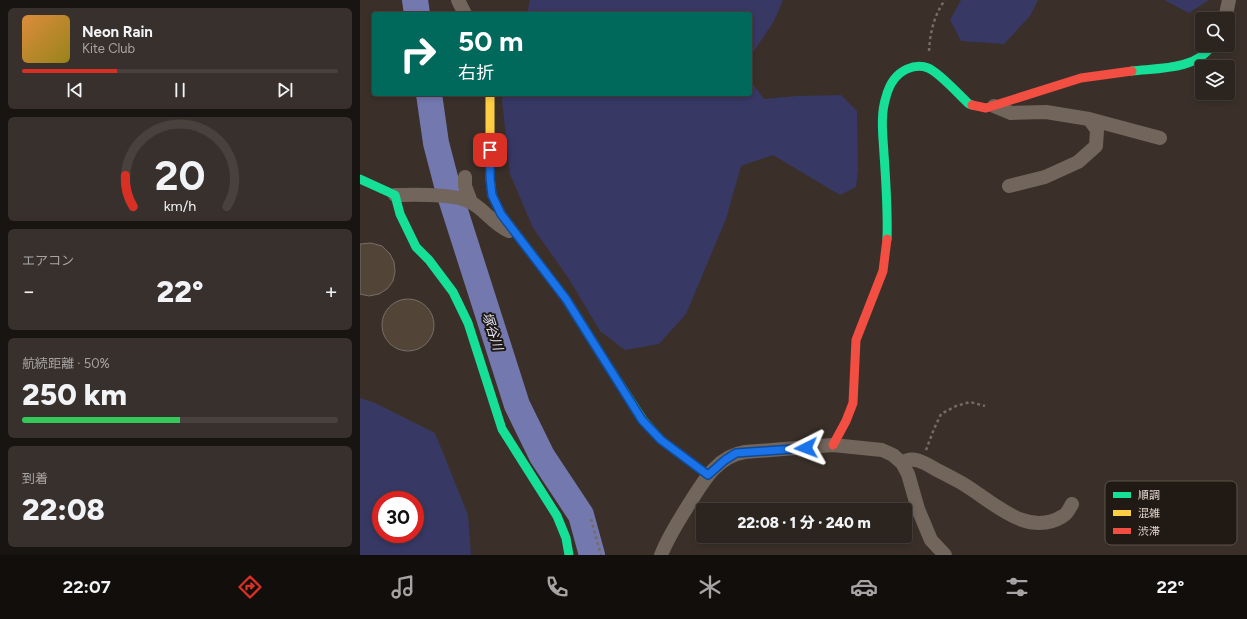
<!DOCTYPE html>
<html lang="ja">
<head>
<meta charset="utf-8">
<style>
	:root { --surface:#2c241f; --page:#38302c; --text:#f1f3f6; --muted:#a6a4a4; --line:#48413d; --accent:#d93025 }
	body { margin:0; font-family:Figtree,"Noto Sans JP",sans-serif; background:var(--page); color:var(--text); height:100vh; display:flex; flex-direction:column; font-size:15px; white-space:nowrap }
	* { box-sizing:border-box; margin:0 }
	p { font-size:13px; color:var(--muted) }
	.icon { flex:none; width:22px; height:22px; fill:none; stroke:currentColor; stroke-width:2; stroke-linecap:round; stroke-linejoin:round }
	.map { position:relative; flex:1; overflow:hidden }
	.drawer { display:flex; flex-direction:column; gap:8px; padding:8px; background:#181411; width:360px }
	.drawer>* { flex:none }
	.banner { position:absolute; left:12px; top:12px; width:380px; height:84px; border-radius:4px; box-shadow:0 2px 6px #0003,0 0 0 1px var(--line); background:#00695c; color:#fff; overflow:hidden }
	.tools { position:absolute; left:835px; top:12px; display:grid; gap:8px }
	.tools a { display:grid; place-items:center; width:40px; height:40px; border-radius:4px; background:var(--surface); box-shadow:0 2px 6px #0003,0 0 0 1px var(--line); font-size:20px }
	.speed { position:absolute; left:12px; top:491px; display:flex; gap:8px; font-size:20px; font-weight:700; text-align:center }
	.speed>* { display:grid; place-content:center; width:52px; height:52px; border-radius:50%; background:var(--surface); box-shadow:0 2px 6px #0003,0 0 0 1px var(--line); line-height:1 }
	.speed .limit { border:6px solid #d22; background:#fff; color:#111 }
	.pin { position:absolute; display:grid; place-items:center; width:34px; height:34px; color:#fff; margin:-17px; border-radius:8px; box-shadow:0 2px 6px #0006 }
	.me { position:absolute; width:44px; margin:-22px; rotate:267deg; stroke-linejoin:round; filter:drop-shadow(0 0 3px #0008) }
	.turn { display:flex; align-items:center; gap:14px; height:84px; padding:0 20px; font-size:18px }
	.turn .icon { width:52px; height:52px; stroke-width:2.5 }
	.turn b { display:block; font-size:28px; line-height:34px }
	.big { font-size:30px; font-weight:800; line-height:1.1 }
	.drawer .card { flex:1; display:flex; flex-direction:column; justify-content:center; gap:6px; min-width:0; padding:0 14px; border-radius:6px; background:var(--page) }
	.drawer .dial { align-items:center; gap:0 }
	.dial svg { height:104px; overflow:visible; fill:none; stroke:var(--line); stroke-width:7; stroke-linecap:round; text-anchor:middle }
	.dial text { fill:var(--text); stroke:none }
	.song { display:flex; align-items:center; gap:12px }
	.cover { width:48px; height:48px; border-radius:6px; background:linear-gradient(135deg,hsl(30 70% 55%),hsl(50 70% 35%)) }
	.played { height:4px; border-radius:2px; background:linear-gradient(90deg,var(--accent) 30%,var(--line) 30%) }
	.keys { display:flex; justify-content:space-around; direction:ltr }
	.heat { display:flex; justify-content:space-between; align-items:center; font-size:22px; direction:ltr }
	.charge { height:6px; border-radius:3px; background:linear-gradient(90deg,#34c759 50%,var(--line) 0) }
	.trip { position:absolute; left:336px; top:503px; width:216px; height:40px; border-radius:4px; background:var(--surface); box-shadow:0 2px 6px #0003,0 0 0 1px var(--line); font-weight:800; line-height:40px; text-align:center }
	.dock { display:flex; height:64px; justify-content:space-around; align-items:center; background:#120e0c; color:var(--muted) }
	.dock .icon { width:28px; height:28px }
	.dock .current { color:var(--accent) }
	.dock b { font-size:18px; color:var(--text) }
	main { display:flex; flex:1; min-height:0 }
	.map>svg:first-child { display:block }
	.green { fill:#373864; fill-rule:evenodd }
	.lines { fill:none; stroke-linecap:round; stroke-linejoin:round }
	.river { stroke:#7378af; stroke-width:26 }
	.building { fill:#534438; stroke:#776e68 }
	.path { stroke:#766c64; stroke-width:2.5; stroke-dasharray:3 3; stroke-linecap:butt }
	.street { stroke:#72655b; stroke-width:14 }
	.fast { stroke:#16e098; stroke-width:9 }
	.slow { stroke:#ffcf43; stroke-width:9 }
	.jam { stroke:#f24e42; stroke-width:9 }
	.route-casing { stroke:#114b97; stroke-width:10 }
	.route { stroke:#1a73e8; stroke-width:7 }
	.labels { text-anchor:middle; stroke-width:4; stroke-linejoin:round; paint-order:stroke }
	.water-label { font-size:13px; font-style:italic; fill:#e0e3f5; stroke:#211913 }
	.key { fill:#211913; stroke:#5b524b; stroke-width:1 }
	.key-label { font-size:11px; fill:#e3d6ce }
</style>
</head>
<body>
<main>
<section class="drawer">
<div class="card">
<div class="song"><i class="cover"></i><div><b>Neon Rain</b><p>Kite Club</p></div></div>
<div class="played"></div>
<div class="keys"><svg class="icon" aria-label="previous" viewBox="0 0 24 24"><path d="M18 5L8 12l10 7zM5 5v14"/></svg><svg class="icon" aria-label="pause" viewBox="0 0 24 24"><path d="M8 5v14M16 5v14"/></svg><svg class="icon" aria-label="next" viewBox="0 0 24 24"><path d="M6 5l10 7-10 7zM19 5v14"/></svg></div>
</div>
<div class="card dial"><svg viewBox="0 0 100 80">
<path d="M14 69A42 42 0 1 1 86 69"/>
<path d="M14 69A42 42 0 0 1 8 45" stroke="#d93025"/>
<text x="50" y="56" font-size="32" font-weight="700">20</text>
<text x="50" y="72" font-size="11">km/h</text>
</svg></div>
<div class="card"><p>エアコン</p>
<div class="heat"><a>−</a><b class="big">22°</b><a>+</a></div>
</div>
<div class="card"><p>航続距離 · 50%</p><b class="big">250 km</b><div class="charge"></div></div>
<div class="card"><p>到着</p><b class="big">22:08</b></div>
</section>
<div class="map">
<svg width="887" height="555" viewBox="0 0 887 555">
	<rect width="100%" height="100%" fill="#3a3029"/>
	<path class="green" d="M170,0H423L414,21L392,54L390,72V14H167Z
		M601,0H678L670,16L644,44L601,41L590,20Z
		M804,0H849L829,13Z
		M390,80L404,99L437,96L481,95L497,111L498,169L496,187L480,195L413,155L381,166L366,219L326,314L299,344L265,350L240,331L209,279L173,228L150,174L142,100L144,94H390Z
		M0,398L15,403L75,433L108,515L111,555H0ZM21,500H55V534H21Z"/>
	<g class="lines">
		<path class="river" d="M55,0L57,14
			M69,94L76,143L88,189L157,405L182,456L221,515L232,555"/>
	</g>
	<path class="building" d="M11,243L22,246L30,254L34,262L35,272L33,281L27,289L19,294L9,296L0,294V244Z
		M22 325a26 26 0 1 1 52 0a26 26 0 1 1-52 0Z"/>
	<g class="lines">
		<path class="path" d="M569,51C570,33 574,15 585,0
			M566,450L574,429L581,414L596,406L610,402L625,406
			M231,519L241,555"/>
		<path class="street" d="M98,0L105,14
			M865,19L869,0
			M634,106L651,113L686,112L729,119L800,138
			M105,177V186L111,202
			M649,186L685,177L718,162L736,146L737,130L729,119
			M35,195C54,195 96,193 112,203C126,211 134,225 149,231
			M542,463C553,455 565,463 575,469C585,474 595,479 605,485C634,503 668,538 703,516C707,514 710,508 712,504
			M301,555C309,535 319,520 331,501C344,480 358,456 385,452L473,445L522,450L533,455L542,463L548,474L558,509L571,540L585,555"/>
		<path class="fast" d="M772,71C798,68 837,70 852,45
			M0,179L35,195L40,214L56,247L69,260L93,292L108,323L142,429L197,516L206,538L209,555
			M527,239C528,211 526,183 524,154C523,136 520,115 526,97C529,85 536,74 547,69C554,66 561,65 568,68C579,72 599,95 609,104L612,105
			M243,358L283,420L301,440L348,475"/>
		<path class="slow" d="M130,94V178L132,195L141,214L206,299L243,358"/>
		<path class="jam" d="M612,105L626,108L721,78L772,71
			M473,445L486,421L493,403L496,340L523,271L527,239"/>
	</g>
	<g class="lines">
		<defs>
			<path id="route" d="M130,150V178L132,195L141,214L206,299L282,420L301,440L348,475L365,460L376,453L446,448"/>
		</defs>
		<use href="#route" class="route-casing"/>
		<use href="#route" class="route"/>
	</g>
	<g class="labels">
		<g class="water-label">
			<text transform="translate(133 331) rotate(72)" y="5">塚谷川</text>
		</g>
	</g>
	<rect x="745" y="481" width="132" height="64" rx="6" class="key"/>
	<rect x="753" y="492" width="18" height="6" fill="#16e098"/>
	<rect x="753" y="510" width="18" height="6" fill="#ffcf43"/>
	<rect x="753" y="528" width="18" height="6" fill="#f24e42"/>
	<g class="key-label">
		<text x="778" y="499">順調</text>
		<text x="778" y="517">混雑</text>
		<text x="778" y="535">渋滞</text>
	</g>
</svg>
<div class="tools">
<a><svg class="icon" aria-label="search" viewBox="0 0 24 24"><circle cx="10" cy="10" r="6"/><path d="M15 15l6 6"/></svg></a>
<a><svg class="icon" aria-label="layers" viewBox="0 0 24 24"><path d="M12 4l9 5-9 5-9-5zM3 14l9 5 9-5"/></svg></a>
</div>
<div class="speed"><div class="limit">30</div></div>
<div class="pin" style="left:130px;top:150px;background:#d93025"><svg class="icon" aria-label="arrive" viewBox="0 0 24 24"><path d="M6 21V4h12l-3 4 3 4H6"/></svg></div>
<svg class="me" style="left:446px;top:448px" viewBox="-20 -20 40 40"><path d="M0-17L14 15 0 8-14 15z" fill="#1a73e8" stroke="#fff" stroke-width="4"/></svg>
<div class="trip">22:08 · 1 分 · 240 m</div>
<div class="banner">
<div class="turn"><svg class="icon" aria-label="right" viewBox="0 0 24 24"><path d="M7 20v-9h11M14 6l5 5-5 5"/></svg><div><b>50 m</b>右折</div></div>
</div>
</div>
</main>
<nav class="dock">
<b>22:07</b>
<svg class="icon current" aria-label="directions" viewBox="0 0 24 24"><path d="M12 3l9 9-9 9-9-9zM9 14v-3h6M13 9l2 2-2 2"/></svg>
<svg class="icon" aria-label="music" viewBox="0 0 24 24"><path d="M9 18V5l10-2v13"/><circle cx="6" cy="18" r="3"/><circle cx="16" cy="16" r="3"/></svg>
<svg class="icon" aria-label="phone" viewBox="0 0 24 24"><path d="M5 4h4l2 5-3 2q2 4 5 5l2-3 5 2v4C11 20 4 13 5 4z"/></svg>
<svg class="icon" aria-label="climate" viewBox="0 0 24 24"><path d="M12 3v18M4 7l16 10M4 17L20 7"/></svg>
<svg class="icon" aria-label="car" viewBox="0 0 24 24"><path d="M5 17H2v-5l4-1 3-4h7l3 4 3 1v5h-3M9 17h6M6 11h13"/><circle cx="7" cy="17" r="2"/><circle cx="17" cy="17" r="2"/></svg>
<svg class="icon" aria-label="filters" viewBox="0 0 24 24"><path d="M4 7h16M4 17h16"/><circle cx="9" cy="7" r="2"/><circle cx="15" cy="17" r="2"/></svg>
<b>22°</b>
</nav>
</body>
</html>
